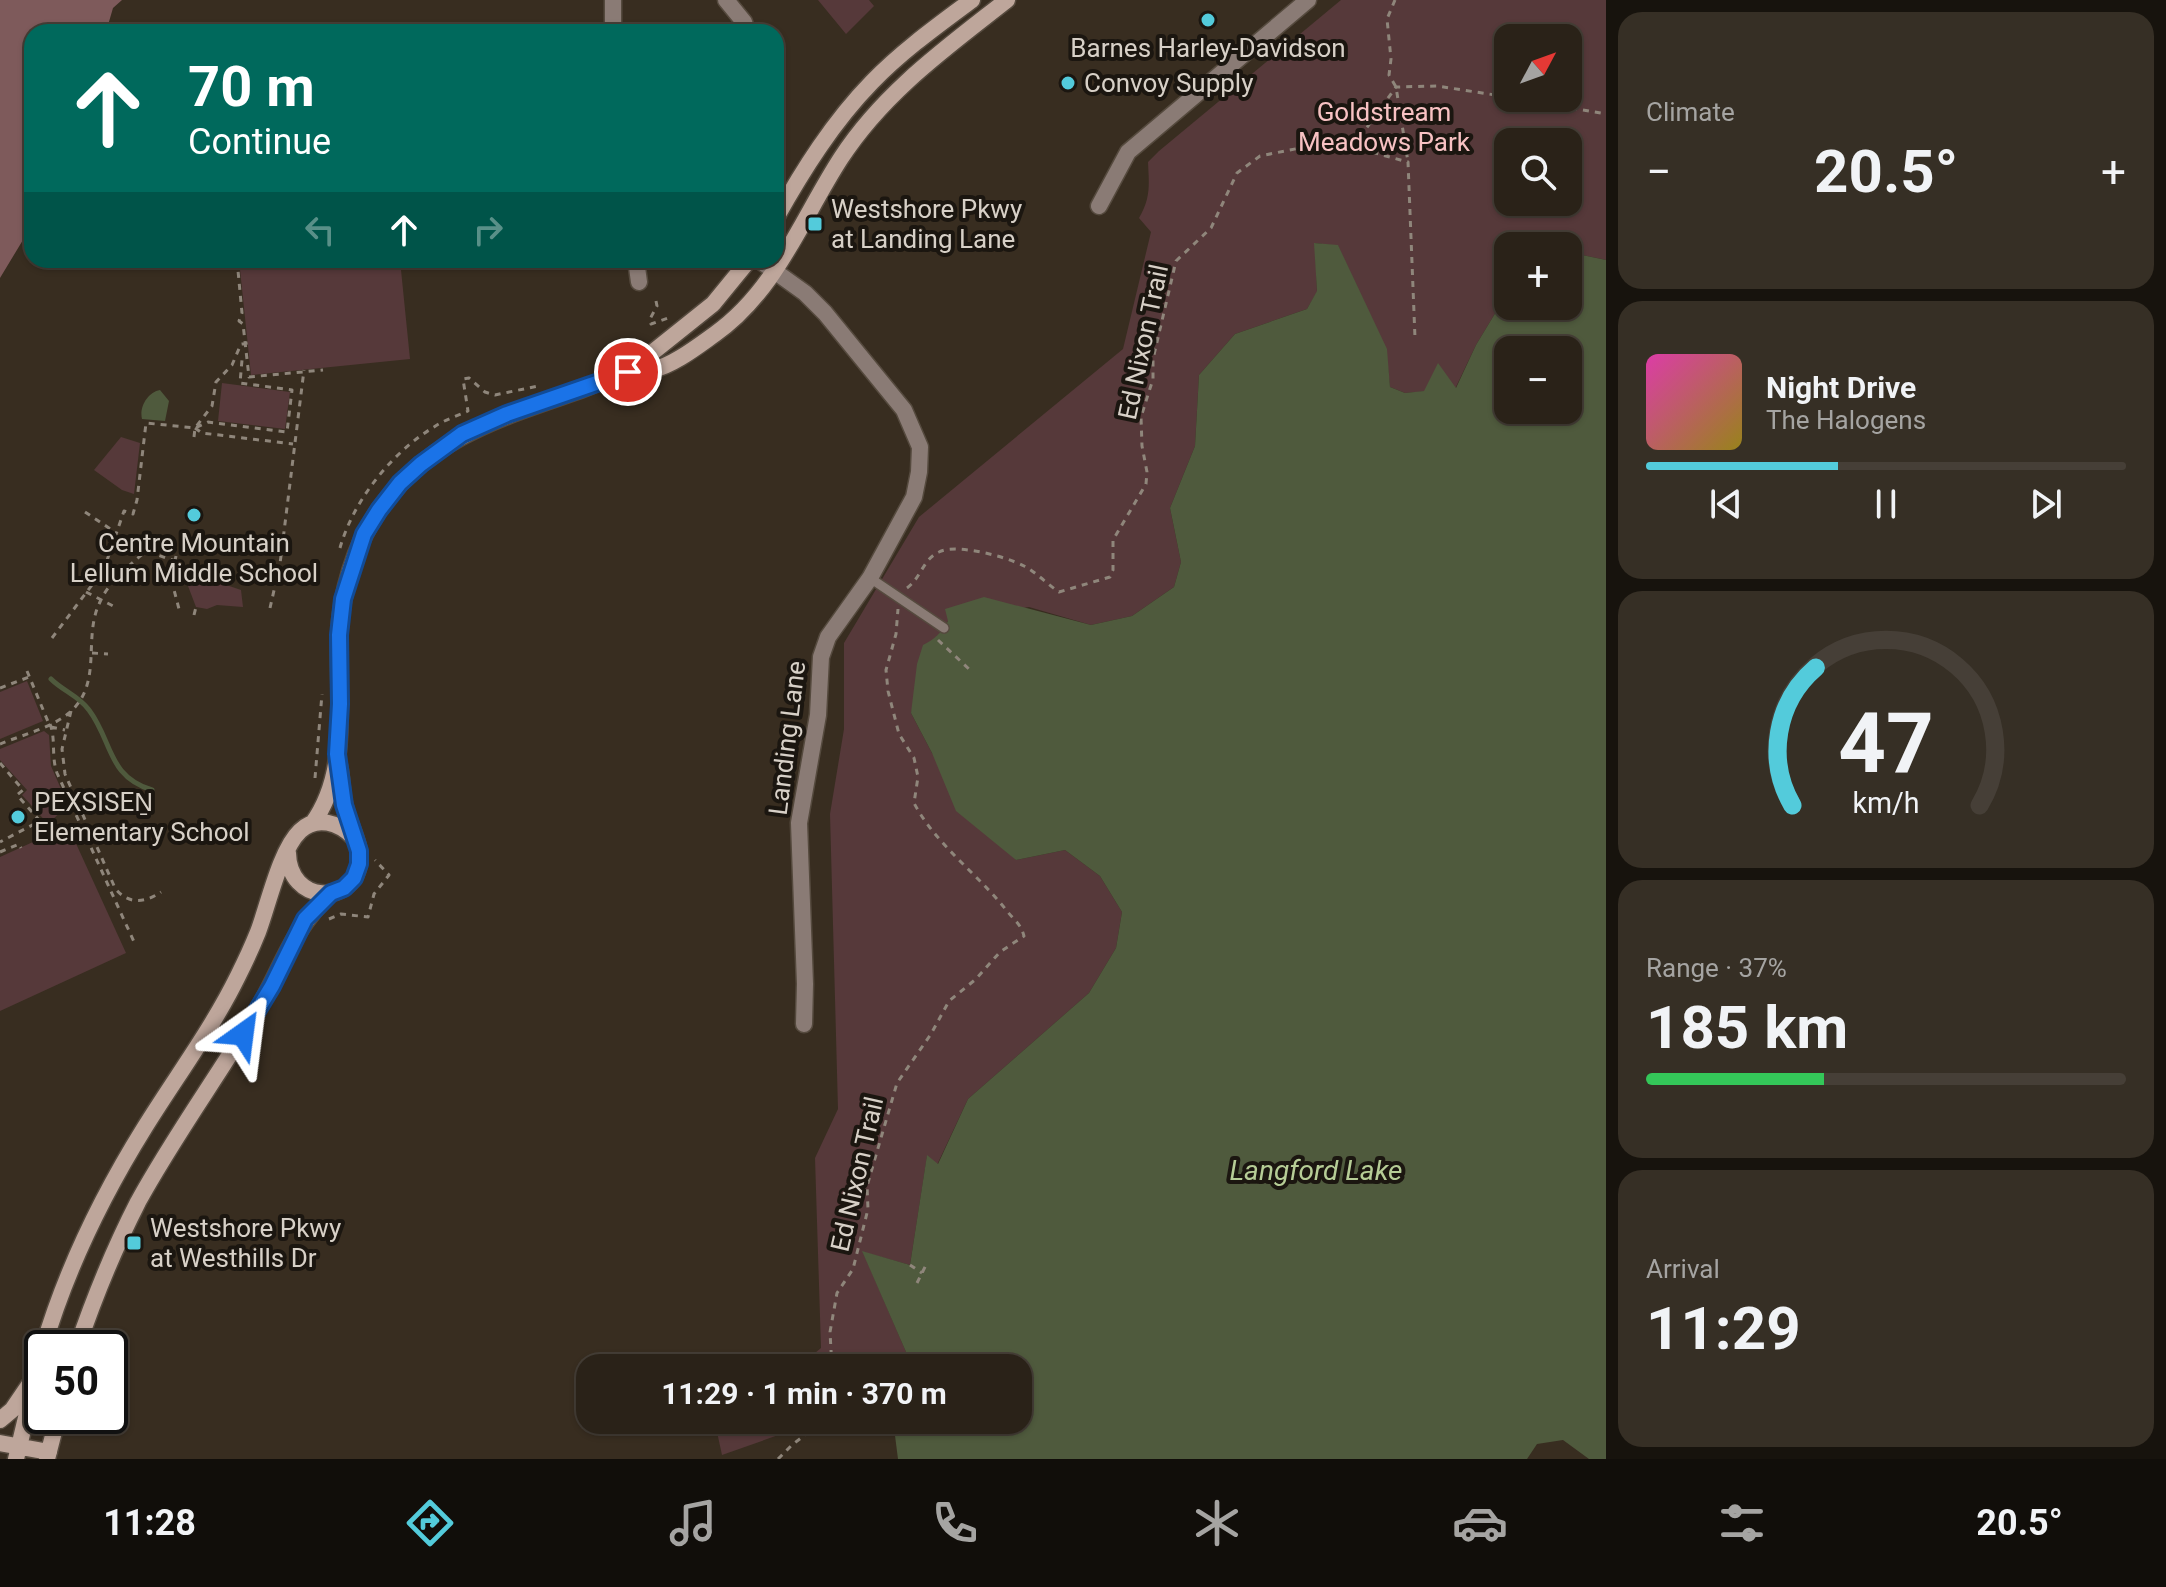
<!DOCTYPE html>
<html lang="en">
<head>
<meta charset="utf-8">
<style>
	:root { --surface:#2a2218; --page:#362f25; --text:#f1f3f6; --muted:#a5a4a2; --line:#463f37; --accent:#53cbdb }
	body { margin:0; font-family:Roboto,sans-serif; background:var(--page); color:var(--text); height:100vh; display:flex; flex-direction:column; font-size:30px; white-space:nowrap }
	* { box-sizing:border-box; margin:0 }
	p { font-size:26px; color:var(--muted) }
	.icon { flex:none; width:44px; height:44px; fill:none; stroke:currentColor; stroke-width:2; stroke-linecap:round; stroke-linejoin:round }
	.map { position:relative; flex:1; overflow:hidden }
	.details { display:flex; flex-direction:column; gap:12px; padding:12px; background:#17130d; width:560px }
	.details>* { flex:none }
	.hud { position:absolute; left:24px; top:24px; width:760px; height:244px; border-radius:24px; box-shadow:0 2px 6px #0004,0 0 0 2px var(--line); background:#00695c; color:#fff; overflow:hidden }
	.needle { width:52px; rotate:49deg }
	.fabs { position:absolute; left:1494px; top:24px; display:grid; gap:16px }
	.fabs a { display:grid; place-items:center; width:88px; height:88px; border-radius:16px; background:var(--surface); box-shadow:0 2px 6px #0004,0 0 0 2px var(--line); font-size:40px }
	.speed { position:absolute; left:24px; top:1330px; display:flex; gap:16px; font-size:40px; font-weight:700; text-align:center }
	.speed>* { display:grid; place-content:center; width:104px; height:104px; border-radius:50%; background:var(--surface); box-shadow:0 2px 6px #0004,0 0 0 2px var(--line); line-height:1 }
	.speed .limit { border:4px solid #111; border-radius:12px; background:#fff; color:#111 }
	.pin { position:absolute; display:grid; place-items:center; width:68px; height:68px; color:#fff; margin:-34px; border:4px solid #fff; border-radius:50%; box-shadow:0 2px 8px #0007 }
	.me { position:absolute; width:88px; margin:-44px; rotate:31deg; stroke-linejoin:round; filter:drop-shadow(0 0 6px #0008) }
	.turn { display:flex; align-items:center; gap:28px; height:168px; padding:0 32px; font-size:36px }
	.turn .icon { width:104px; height:104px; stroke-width:2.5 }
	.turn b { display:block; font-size:56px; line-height:68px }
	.lanes { display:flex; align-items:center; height:76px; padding:0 32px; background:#0003; justify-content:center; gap:40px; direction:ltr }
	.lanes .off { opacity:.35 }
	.big { font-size:60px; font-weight:700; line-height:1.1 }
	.details .tile { flex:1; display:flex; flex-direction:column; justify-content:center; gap:12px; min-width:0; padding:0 28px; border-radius:24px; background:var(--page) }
	.details .dial { align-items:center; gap:0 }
	.dial svg { height:208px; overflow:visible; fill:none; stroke:var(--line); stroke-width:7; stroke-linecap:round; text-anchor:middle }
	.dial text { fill:var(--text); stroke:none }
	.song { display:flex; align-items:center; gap:24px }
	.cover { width:96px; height:96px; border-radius:12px; background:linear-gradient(135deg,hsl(320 70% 55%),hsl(50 70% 35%)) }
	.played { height:8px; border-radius:4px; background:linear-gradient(90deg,var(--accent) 40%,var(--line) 40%) }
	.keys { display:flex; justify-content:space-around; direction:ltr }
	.heat { display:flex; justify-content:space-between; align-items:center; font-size:44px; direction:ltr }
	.charge { height:12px; border-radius:6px; background:linear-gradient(90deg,#34c759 37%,var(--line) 0) }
	.trip { position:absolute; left:576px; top:1354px; width:456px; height:80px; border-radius:24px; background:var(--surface); box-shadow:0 2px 6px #0004,0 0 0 2px var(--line); font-weight:700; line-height:80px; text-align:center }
	.tabs { display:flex; height:128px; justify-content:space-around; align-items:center; background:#110e0a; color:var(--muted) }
	.tabs .icon { width:56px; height:56px }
	.tabs .active { color:var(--accent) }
	.tabs b { font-size:36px; color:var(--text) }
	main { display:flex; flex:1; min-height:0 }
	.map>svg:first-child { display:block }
	.green { fill:#56393a; fill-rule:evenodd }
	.forest { fill:#7e5a5b }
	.water { fill:#4f5a3d; fill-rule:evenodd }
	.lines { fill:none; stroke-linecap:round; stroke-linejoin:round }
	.stream { stroke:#4f5a3d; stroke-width:5 }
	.lane-casing { stroke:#554a3e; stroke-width:12 }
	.street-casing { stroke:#554a3e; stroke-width:19 }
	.secondary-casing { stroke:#554a3e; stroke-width:19 }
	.path { stroke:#8f867b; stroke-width:3; stroke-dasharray:6 6; stroke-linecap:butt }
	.lane { stroke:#8a7b75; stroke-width:9 }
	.street { stroke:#8a7b75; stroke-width:16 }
	.secondary { stroke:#bea69b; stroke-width:16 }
	.route-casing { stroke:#114b97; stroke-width:20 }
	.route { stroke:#1a73e8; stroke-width:14 }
	.poi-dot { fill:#53cbdb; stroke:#1b1610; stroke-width:3 }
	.labels { text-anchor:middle; stroke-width:8; stroke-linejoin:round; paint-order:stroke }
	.poi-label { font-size:26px; fill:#d7d0c7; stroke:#1b1610; text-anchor:start }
	.park-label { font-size:26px; fill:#f8c2c3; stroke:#1b1610 }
	.street-label { font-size:26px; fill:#d7d0c7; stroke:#1b1610 }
	.water-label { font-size:28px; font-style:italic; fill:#b6cd96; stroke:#1b1610 }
</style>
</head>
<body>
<main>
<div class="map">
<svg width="1606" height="1459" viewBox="0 0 1606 1459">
	<rect width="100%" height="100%" fill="#382d20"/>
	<path class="green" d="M818,0H869L874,6L846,34Z
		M1341,0H1606V260L1568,252V246H1508V292L1476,345L1455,389L1405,393L1390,387L1386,349L1338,246L1315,243L1317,292L1307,309L1235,334L1199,375L1195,446L1170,508L1181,562L1174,587L1132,616L1091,625L1029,607L948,621L937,638L911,713L932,753L1016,860L1065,850L1100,876L1122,912L1116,948L1089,993L968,1099L937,1165L927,1156L910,1265L863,1252L913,1368H797L821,1348L815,1158L838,1109L830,814L844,729V643L919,517L1123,349L1151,232L1139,218C1151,198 1149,184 1148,162L1159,151ZM1508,38H1568V98H1508ZM1508,142H1568V202H1508Z
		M239,260H400L410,359L251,375Z
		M222,383L290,392L285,429L218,421Z
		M121,437L140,443L134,494L122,490L94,470Z
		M194,574L241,590L243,607L217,605L207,609L196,607L188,586Z
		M27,681L43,721L0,739V692Z
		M44,731L49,735L51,766L68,805L48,824L22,795L27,790L0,760V749Z
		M68,826L126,953L0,1011V857Z
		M732,1420H821L722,1455L717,1432Z"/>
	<path class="forest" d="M0,0H122L113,8L106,32H32V225L0,278Z"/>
	<path class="water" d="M1314,243L1338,245L1387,349L1390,387L1405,393L1424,391L1438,363L1456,388L1476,345L1508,292V306H1568V252L1606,260V1459H1589L1563,1440L1537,1444L1527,1459H898L893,1420H1018V1368H913L862,1251L910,1265L927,1155L938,1164L968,1099L1089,993L1116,948L1122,912L1100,876L1065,850L1016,860L956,811L932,753L911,713L917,664L923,645C935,639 941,633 948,621L945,609L984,597L1091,625L1132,616L1174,587L1181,562L1170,508L1195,446L1199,375L1235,334L1307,309L1317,291ZM1508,350H1568V410H1508Z
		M160,390L169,401L165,421L142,419C139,407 148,392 160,390Z"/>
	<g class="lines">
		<path class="stream" d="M51,679C63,691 79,696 89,710C113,742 107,776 152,790"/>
		<defs>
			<path id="lane" d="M870,578L944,628"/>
			<path id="street" d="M613,0V32
				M726,0L744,22L747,32
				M1099,206L1128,152L1308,0
				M636,260L639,282
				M759,260L805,293L825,313L904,410L920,447L919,472L914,497L870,578L828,637L821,657L818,715L799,823L805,984L804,1024"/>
			<path id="secondary" d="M776,218C803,170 833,122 872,82C902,51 937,26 972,0
				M628,372L713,304L749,260
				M312,824C351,771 337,697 339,636C341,593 354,546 379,510C429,438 499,418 577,391C594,385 611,376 628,372C636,370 645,371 652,370C674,365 698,346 715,334C776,291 802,218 841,158C884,92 946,48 1007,0
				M288,853C289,904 353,906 359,863C362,844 347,822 344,803C341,791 342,778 339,766
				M43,1348C66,1270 102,1196 145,1127C176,1077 212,1029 238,976C245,962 252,947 258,932C268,906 280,850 300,831C317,815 339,823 353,837
				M77,1348C94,1298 114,1249 138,1202C173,1138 216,1079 254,1016C282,970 290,931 331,893
				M0,1420L12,1410L29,1385
				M0,1443L49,1452
				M16,1459L42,1351
				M47,1459L58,1416"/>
		</defs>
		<use href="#lane" class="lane-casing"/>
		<use href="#street" class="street-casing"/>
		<use href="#secondary" class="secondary-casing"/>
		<path class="path" d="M1395,0L1387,19L1391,59L1389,75L1396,87L1408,162
			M1512,98L1606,114
			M1353,147L1396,87L1437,86L1508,97
			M237,260L242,313L239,321L243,324L249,377L323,370
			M656,301L657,306L650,319L651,324L668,318
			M195,428L202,433L293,444
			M194,437L195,428L212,406L216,382L232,365L241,344L248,343
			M85,512L115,532
			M114,540L175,561
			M340,548C353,501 392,452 434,427C444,420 457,416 468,411L463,379L469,378L485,392L495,395L538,386
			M176,556L171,578L180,613
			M907,588C921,578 923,559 939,552C957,543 1007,557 1024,566C1037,573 1047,584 1059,592L1110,577L1113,570V540L1146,484L1147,472L1142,446L1141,417L1153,379V359L1176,261L1211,228L1237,173L1260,156L1305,147L1330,150L1353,147L1408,162L1415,338
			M86,592L115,607
			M270,608L280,564L304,370
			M194,615L196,607
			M52,638L104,569L124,511L133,514L137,500L146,423L195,428L208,422L287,432L292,390L240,383L242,360L247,359
			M938,640L970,670
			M92,653L108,654
			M27,671L49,724
			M0,688L29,677
			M71,711L62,749L65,774L115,888C128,905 145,903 161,892
			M50,724C56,739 51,756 57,773L135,944
			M51,727L65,730
			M0,744C22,735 51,728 69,713C104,683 82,638 100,602C109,581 129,566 146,551
			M0,763L23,790L17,795L40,821L0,842
			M315,778L322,694
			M35,828L40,839
			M0,852L19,844L21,848
			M329,919L341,914L368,917L374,894L389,875L375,860
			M910,1265L922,1273
			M917,1283L927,1263
			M832,1368L830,1332L837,1293L853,1269L868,1209L867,1186L897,1083L931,1034L949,1001L976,979L1000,952L1024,936C1021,924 1014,920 1007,911C978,874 936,845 914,803L918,777L914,758L899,734L888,691L886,670L896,634L898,609
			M778,1459L792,1445L824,1420"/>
		<use href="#lane" class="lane"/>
		<use href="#street" class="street"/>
		<use href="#secondary" class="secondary"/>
	</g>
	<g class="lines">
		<defs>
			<path id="route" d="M243,1034L272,986L305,919L331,893L344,888L354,878L359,864V851L344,805L337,754L340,704L339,635L343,599L364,534L379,510L400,483L421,464L462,434L507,414L628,372"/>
		</defs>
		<use href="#route" class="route-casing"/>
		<use href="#route" class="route"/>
	</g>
	<g class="poi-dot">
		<circle cx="1208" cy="20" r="8"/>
		<circle cx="1068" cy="83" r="8"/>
		<rect x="807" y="216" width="16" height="16" rx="4"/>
		<circle cx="194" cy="515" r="8"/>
		<circle cx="18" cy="817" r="8"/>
		<rect x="126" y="1235" width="16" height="16" rx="4"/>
	</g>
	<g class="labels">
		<g class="poi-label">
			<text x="1208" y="57" text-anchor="middle">Barnes Harley-Davidson</text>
			<text x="1084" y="92">Convoy Supply</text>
			<text x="831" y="218">Westshore Pkwy<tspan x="831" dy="30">at Landing Lane</tspan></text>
			<text x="194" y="552" text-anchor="middle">Centre Mountain<tspan x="194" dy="30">Lellum Middle School</tspan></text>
			<text x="34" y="811">PEXSISEṈ<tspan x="34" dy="30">Elementary School</tspan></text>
			<text x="150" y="1237">Westshore Pkwy<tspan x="150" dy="30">at Westhills Dr</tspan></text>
		</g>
		<g class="park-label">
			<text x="1384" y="121">Goldstream<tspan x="1384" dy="30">Meadows Park</tspan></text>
		</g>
		<g class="street-label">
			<text transform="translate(1143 342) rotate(-78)" y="9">Ed Nixon Trail</text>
			<text transform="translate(787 738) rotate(-83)" y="9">Landing Lane</text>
			<text transform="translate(857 1174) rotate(-77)" y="9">Ed Nixon Trail</text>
		</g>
		<g class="water-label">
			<text x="1316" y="1180">Langford Lake</text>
		</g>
	</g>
</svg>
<div class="fabs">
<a><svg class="needle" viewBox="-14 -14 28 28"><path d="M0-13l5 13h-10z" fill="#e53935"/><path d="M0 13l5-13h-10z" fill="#a5a4a2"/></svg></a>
<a><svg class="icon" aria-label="search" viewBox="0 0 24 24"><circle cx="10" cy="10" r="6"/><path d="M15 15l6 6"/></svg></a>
<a>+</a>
<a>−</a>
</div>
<div class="speed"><div class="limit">50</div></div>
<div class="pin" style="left:628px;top:372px;background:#d93025"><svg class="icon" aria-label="arrive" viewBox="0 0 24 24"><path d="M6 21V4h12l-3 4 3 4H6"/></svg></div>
<svg class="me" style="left:243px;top:1034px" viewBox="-20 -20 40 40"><path d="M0-17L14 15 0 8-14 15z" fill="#1a73e8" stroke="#fff" stroke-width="4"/></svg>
<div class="trip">11:29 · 1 min · 370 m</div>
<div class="hud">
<div class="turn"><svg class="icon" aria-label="ahead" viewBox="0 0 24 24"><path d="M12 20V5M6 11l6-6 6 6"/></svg><div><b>70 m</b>Continue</div></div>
<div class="lanes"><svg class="icon off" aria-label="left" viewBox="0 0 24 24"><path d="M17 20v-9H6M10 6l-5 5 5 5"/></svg><svg class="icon" aria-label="ahead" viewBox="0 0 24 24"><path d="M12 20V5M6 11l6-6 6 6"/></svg><svg class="icon off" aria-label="right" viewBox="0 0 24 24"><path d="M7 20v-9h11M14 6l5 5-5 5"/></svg></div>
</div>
</div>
<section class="details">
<div class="tile"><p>Climate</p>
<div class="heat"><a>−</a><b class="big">20.5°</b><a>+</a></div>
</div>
<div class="tile">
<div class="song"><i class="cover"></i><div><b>Night Drive</b><p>The Halogens</p></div></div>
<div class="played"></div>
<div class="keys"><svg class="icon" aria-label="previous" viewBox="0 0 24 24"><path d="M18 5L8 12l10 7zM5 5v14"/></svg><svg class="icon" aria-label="pause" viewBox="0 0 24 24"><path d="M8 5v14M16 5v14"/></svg><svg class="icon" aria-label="next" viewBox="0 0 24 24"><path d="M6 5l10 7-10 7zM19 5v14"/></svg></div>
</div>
<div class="tile dial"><svg viewBox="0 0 100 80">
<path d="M14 69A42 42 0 1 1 86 69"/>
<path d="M14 69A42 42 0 0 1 23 16" stroke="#53cbdb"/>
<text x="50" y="56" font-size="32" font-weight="700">47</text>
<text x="50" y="72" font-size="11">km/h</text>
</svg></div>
<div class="tile"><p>Range · 37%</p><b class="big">185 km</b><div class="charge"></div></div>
<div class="tile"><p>Arrival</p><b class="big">11:29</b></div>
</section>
</main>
<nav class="tabs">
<b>11:28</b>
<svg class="icon active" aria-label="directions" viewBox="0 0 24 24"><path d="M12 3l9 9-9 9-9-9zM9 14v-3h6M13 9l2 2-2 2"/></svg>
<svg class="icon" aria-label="music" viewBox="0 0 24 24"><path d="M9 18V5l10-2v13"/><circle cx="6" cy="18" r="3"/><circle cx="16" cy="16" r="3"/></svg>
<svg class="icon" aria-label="phone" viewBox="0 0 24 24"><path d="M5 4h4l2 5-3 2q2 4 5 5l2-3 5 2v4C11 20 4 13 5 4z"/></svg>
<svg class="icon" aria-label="climate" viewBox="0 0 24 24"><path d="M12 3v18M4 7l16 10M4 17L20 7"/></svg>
<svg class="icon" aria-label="car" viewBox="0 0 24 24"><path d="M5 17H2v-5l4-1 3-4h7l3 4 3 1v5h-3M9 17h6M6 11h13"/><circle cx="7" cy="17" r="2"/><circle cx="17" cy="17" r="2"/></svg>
<svg class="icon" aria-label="filters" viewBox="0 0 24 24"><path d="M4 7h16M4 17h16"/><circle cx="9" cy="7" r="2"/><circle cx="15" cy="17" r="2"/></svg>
<b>20.5°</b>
</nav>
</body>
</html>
